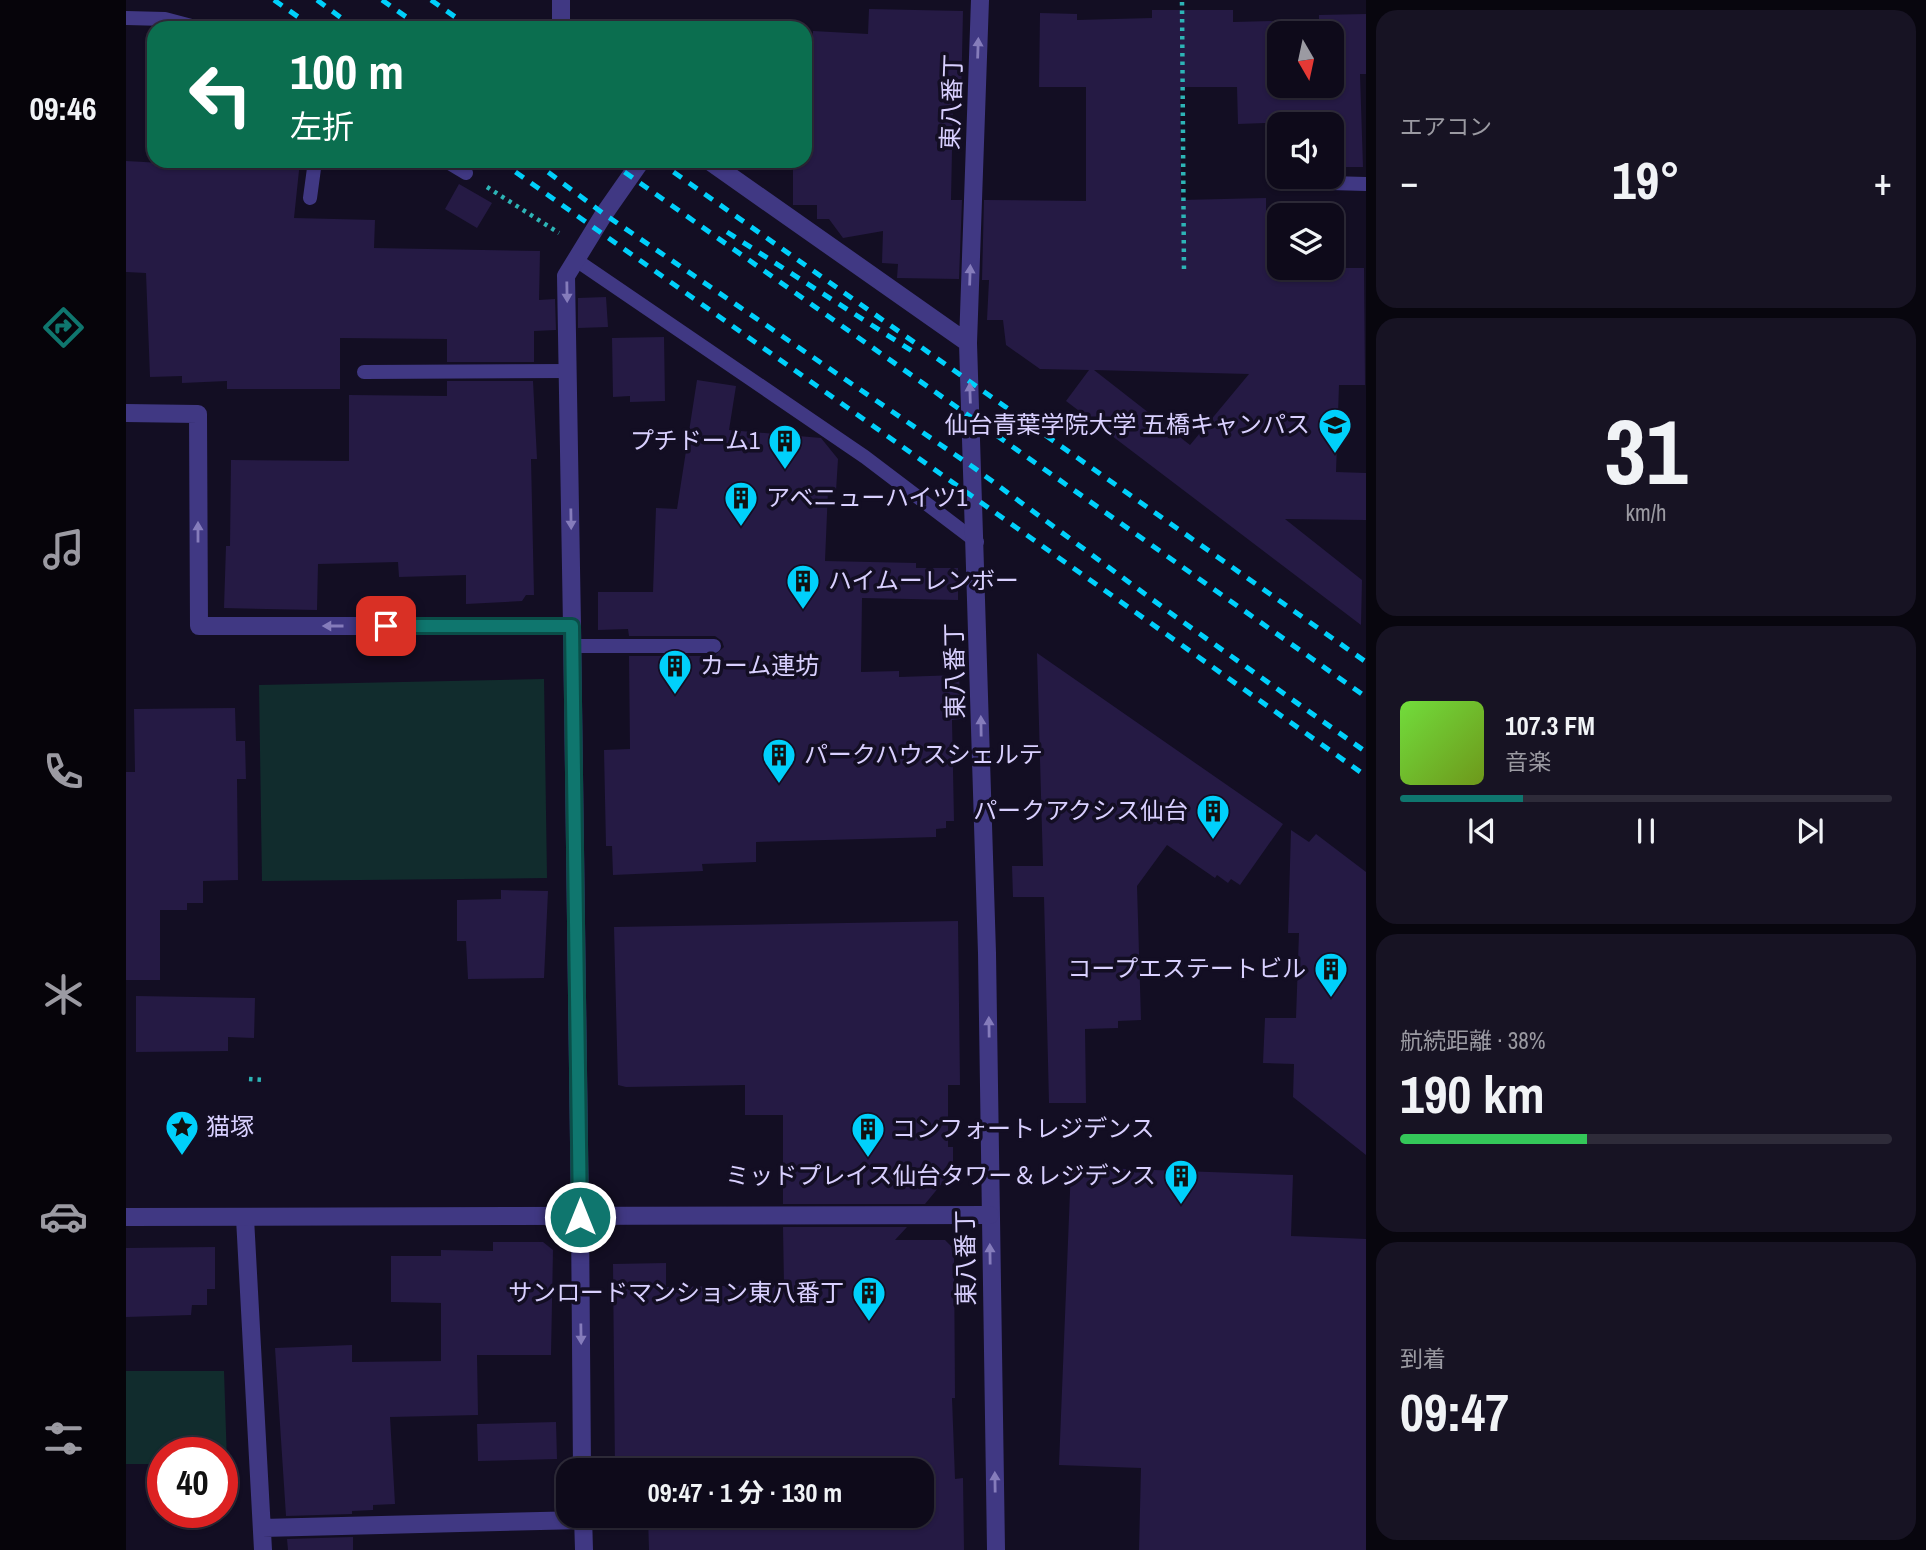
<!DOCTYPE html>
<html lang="ja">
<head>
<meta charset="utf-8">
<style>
	:root { --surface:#0e0a1a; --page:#171323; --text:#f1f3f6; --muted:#9b9aa2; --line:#2e2b39; --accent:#0f766e }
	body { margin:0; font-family:"Archivo Narrow","Noto Sans JP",sans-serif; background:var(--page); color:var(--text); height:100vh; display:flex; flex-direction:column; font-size:26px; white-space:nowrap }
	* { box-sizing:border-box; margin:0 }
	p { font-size:23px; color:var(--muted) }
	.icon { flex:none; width:38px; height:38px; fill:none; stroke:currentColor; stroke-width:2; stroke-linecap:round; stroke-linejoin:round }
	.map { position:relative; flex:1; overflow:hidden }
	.details { display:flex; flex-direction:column; gap:10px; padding:10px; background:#08060e; width:560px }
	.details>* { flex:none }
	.hud { position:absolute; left:21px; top:21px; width:665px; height:147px; border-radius:21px; box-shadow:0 2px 5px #0004,0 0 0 2px var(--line); background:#0b6e4f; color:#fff; overflow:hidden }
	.needle { width:46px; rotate:171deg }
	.buttons { position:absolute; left:1141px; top:21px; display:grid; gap:14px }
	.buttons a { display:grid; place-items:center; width:77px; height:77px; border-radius:14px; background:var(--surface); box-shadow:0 2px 5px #0004,0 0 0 2px var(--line); font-size:35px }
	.speed { position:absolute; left:21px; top:1437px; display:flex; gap:14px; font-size:35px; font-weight:700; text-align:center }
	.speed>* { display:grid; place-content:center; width:91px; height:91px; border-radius:50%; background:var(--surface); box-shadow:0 2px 5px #0004,0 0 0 2px var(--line); line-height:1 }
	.speed .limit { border:10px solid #d22; background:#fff; color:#111 }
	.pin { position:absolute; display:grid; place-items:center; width:60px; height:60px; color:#fff; margin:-30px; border-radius:14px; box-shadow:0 4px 10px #0006 }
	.me { position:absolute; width:77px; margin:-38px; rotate:0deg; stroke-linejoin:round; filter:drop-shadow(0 0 5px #0008) }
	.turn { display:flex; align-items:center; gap:24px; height:147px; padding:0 28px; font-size:32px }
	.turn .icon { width:91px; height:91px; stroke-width:2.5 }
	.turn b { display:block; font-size:49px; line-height:60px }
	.big { font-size:52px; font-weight:700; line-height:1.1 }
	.details .widget { flex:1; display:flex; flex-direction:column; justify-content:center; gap:10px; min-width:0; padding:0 24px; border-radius:21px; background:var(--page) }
	.details .dial { align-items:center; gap:0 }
	.dial b { font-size:91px; line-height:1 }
	.song { display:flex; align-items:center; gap:21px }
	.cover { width:84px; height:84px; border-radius:10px; background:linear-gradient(135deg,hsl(100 70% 55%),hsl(80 70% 35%)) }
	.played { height:7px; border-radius:4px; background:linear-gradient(90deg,var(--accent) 25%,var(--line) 25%) }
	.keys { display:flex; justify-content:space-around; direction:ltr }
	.heat { display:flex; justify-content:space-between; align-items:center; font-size:38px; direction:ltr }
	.charge { height:10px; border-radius:5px; background:linear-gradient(90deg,#34c759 38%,var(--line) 0) }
	.trip { position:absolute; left:430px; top:1458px; width:378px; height:70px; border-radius:21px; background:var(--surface); box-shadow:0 2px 5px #0004,0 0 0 2px var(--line); font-weight:700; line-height:70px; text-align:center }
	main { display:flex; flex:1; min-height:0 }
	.menu { display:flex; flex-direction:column; width:126px; justify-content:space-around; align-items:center; background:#06040a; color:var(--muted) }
	.menu .icon { width:49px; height:49px }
	.menu .current { color:var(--accent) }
	.menu b { font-size:32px; color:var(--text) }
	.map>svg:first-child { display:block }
	.green { fill:#112c2d }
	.building { fill:#251a44; fill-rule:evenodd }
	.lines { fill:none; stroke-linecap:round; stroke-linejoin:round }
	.path { stroke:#2db4b6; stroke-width:4.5; stroke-dasharray:3.5 5; stroke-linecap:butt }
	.service { stroke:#403883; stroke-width:14 }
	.minor { stroke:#403883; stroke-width:18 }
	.tertiary { stroke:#403883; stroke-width:18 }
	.rail { stroke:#00d0fb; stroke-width:5; stroke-dasharray:10 9; stroke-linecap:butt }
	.oneway { fill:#857cbb }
	.route-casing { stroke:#0a4d48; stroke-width:18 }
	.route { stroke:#0f766e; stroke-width:12 }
	.labels { text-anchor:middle; stroke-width:7; stroke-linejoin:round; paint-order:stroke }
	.street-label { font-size:24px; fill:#d9d0ff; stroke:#130e23 }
	.poi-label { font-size:24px; fill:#d9d0ff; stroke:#130e23; text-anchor:end }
</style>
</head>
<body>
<main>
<nav class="menu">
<b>09:46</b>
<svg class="icon current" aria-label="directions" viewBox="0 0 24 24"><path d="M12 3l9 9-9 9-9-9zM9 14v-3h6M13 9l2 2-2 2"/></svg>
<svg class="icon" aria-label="music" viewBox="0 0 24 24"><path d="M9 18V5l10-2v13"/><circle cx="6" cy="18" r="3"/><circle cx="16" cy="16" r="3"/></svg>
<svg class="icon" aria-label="phone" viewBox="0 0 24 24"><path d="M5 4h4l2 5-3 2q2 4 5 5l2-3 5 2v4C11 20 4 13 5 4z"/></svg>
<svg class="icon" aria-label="climate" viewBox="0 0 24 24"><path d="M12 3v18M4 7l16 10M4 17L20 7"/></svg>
<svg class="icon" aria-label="car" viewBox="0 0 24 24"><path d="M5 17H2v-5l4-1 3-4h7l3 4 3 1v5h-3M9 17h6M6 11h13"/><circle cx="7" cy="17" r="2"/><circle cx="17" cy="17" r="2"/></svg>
<svg class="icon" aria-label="filters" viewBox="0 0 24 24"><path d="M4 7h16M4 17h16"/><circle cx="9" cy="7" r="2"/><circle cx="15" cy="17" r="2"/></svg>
</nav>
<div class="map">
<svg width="1240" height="1550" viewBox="0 0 1240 1550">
	<rect width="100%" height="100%" fill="#130e23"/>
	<path class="green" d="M418,679L421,878L136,881L133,685Z
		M0,1371H98L101,1463H96V1452H37V1464H0Z"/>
	<path class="building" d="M743,9L837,11L835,102L827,101L825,200H836L833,279L771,278L772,264L756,263L757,231L717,238L703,219H691V205H667V161H679L682,109H687V31L742,34Z
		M1026,10H1107V22L1193,20V15L1240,14V74H1234L1237,167H1206V124H1198V121L1112,124L1111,87H1054L1055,200L1140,198V225H1153V268H1238L1239,385H1213L1210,472L1240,473V520L1159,519L1236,580L1235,625L940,401L963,370L914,369L880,345L877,320H861L863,280H856L858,200L960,201V87H913L914,13L951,14V20L1026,18ZM1153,33H1206V86H1153ZM968,370L1123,374L1064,445Z
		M0,161L143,169V161H174L168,218L249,220L248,248L414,251L413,300L429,299L430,330L408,331V362H321V339L214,338V389H101V381L56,383V376L24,377L20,273L0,272Z
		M333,184L366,203L351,228L319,209Z
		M480,297L482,327L452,328V298Z
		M538,337L539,401L504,402V396L487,397L486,338Z
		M571,380L610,386L603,430L695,438L712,459L710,491L702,490L699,561L790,563V568H832V600L736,598L735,672L773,671V677L833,675L835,719L826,720L828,821H820V828L810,829V837L630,842V862L576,864L577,871L487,875L486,846H480L478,750L504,749L503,656H588L598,647L596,641L589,636H503L502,629L472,630V592H527L530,508L551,509Z
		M321,381H407L411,459H405L408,595H400L396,601L340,604V575L273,577L272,562L192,564L191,610L98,608L100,546H104L105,460L223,461V395L321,396Z
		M911,653L1157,824L1114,885L1105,879L1102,883L1091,875L1089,878L1041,845L1011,886L1015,1020L992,1021V1028L959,1029L960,1103H923L918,897H887L886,866H917Z
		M109,708L110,741H119L120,779H111L112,880L77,881V903H61V910H34V980H0V772H9L8,709Z
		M1165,830L1183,842L1190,834L1240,872V1155L1167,1097L1168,1064L1137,1063L1139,1018H1170L1173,933H1162Z
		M375,890L422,891L418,978L342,979L340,941H331V900L375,899Z
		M832,921L834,1085H822V1147H827V1170L799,1204H657V1115H619V1085L500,1087L492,1085L488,927Z
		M10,996L129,998L128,1038L102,1037V1051L10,1052Z
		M945,1167L1167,1175L1165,1236L1240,1239V1550H1013L1015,1468L933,1465Z
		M657,1227H781L769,1240H819L828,1249L829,1398H826L829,1479L837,1478L838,1550H523L522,1516H796V1470H489L487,1264L540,1263V1287L658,1285Z
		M367,1242H417L427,1250L425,1355H351L352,1415L264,1417L269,1504L247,1505V1510L226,1511V1514L160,1516L149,1348L226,1345V1362L315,1361V1303L265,1302V1256H315V1250L367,1251Z
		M89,1247V1289H81V1305H66L65,1315L0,1317V1248Z
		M430,1422L431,1459L352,1461L351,1424Z
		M227,1537V1550H162L161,1539Z"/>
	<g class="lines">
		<path class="path" d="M1056,2L1058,274
			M361,187L433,233
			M123,1079L137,1080"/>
		<path class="service" d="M0,18L39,19L73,28
			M320,161L340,173
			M1204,183L1240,184
			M184,198L189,161
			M450,260L739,457L851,542
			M238,372L442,371
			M447,646H588"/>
		<path class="minor" d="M435,0V28
			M854,0L842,343L861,953L870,1550
			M583,161L842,343
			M0,413L72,414L73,626H446L440,276L478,214L515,161
			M454,1217L456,1470
			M119,1218L137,1550
			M457,1516L458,1550
			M136,1528L457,1520"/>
		<path class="tertiary" d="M446,626L454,1217
			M0,1217L864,1215"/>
		<path class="rail" d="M148,0L188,28
			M191,0L229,28
			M256,0L296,28
			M305,0L345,28
			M374,161L1240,776
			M407,161L478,214L847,467L1050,617L1240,752
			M483,161L1240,697
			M532,161L1240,662
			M601,232L786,351"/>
	</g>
	<defs><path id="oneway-solid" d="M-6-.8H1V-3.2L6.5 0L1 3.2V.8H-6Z" transform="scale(1.75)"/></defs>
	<g class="oneway">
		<use href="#oneway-solid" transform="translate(852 48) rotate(-88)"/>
		<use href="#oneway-solid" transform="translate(844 275) rotate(-88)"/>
		<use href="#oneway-solid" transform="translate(441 292) rotate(89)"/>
		<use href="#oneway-solid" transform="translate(844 393) rotate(-92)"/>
		<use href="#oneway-solid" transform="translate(445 519) rotate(89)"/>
		<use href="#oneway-solid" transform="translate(72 532) rotate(-90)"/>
		<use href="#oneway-solid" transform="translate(207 626) rotate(-180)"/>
		<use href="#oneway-solid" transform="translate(855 726) rotate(-91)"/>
		<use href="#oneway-solid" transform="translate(863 1027) rotate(-91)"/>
		<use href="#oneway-solid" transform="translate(864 1254) rotate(-91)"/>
		<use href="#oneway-solid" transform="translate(455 1334) rotate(89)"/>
		<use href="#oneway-solid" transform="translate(869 1482) rotate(-91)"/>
	</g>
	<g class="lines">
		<defs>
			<path id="route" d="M260,626H446L454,1217"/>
		</defs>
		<use href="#route" class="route-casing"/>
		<use href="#route" class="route"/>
	</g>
	<defs>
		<symbol id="university-pin" viewBox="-11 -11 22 30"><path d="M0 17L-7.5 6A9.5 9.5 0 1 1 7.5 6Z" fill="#00d0fb" stroke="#130e23"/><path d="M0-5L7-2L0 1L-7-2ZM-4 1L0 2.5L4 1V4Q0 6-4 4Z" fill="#111"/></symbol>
		<symbol id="building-pin" viewBox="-11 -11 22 30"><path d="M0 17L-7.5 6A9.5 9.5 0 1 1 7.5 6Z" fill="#00d0fb" stroke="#130e23"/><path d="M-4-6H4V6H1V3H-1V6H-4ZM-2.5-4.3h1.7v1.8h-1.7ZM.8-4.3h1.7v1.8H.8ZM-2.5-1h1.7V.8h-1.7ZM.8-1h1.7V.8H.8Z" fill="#111"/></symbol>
		<symbol id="sight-pin" viewBox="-11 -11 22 30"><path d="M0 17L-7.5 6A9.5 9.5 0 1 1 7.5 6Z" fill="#00d0fb" stroke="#130e23"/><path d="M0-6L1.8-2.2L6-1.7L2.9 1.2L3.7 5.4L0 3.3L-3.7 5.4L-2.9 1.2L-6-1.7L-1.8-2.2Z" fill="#111"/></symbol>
	</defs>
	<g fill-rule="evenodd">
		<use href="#university-pin" x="1190" y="406" width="38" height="52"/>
		<use href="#building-pin" x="640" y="422" width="38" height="52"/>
		<use href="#building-pin" x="596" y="479" width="38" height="52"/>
		<use href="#building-pin" x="658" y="562" width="38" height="52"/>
		<use href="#building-pin" x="530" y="647" width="38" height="52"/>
		<use href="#building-pin" x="634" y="736" width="38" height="52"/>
		<use href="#building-pin" x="1068" y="792" width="38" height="52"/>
		<use href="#building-pin" x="1186" y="950" width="38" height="52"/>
		<use href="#sight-pin" x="37" y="1108" width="38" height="52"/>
		<use href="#building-pin" x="723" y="1110" width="38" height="52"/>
		<use href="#building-pin" x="1036" y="1157" width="38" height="52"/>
		<use href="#building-pin" x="724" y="1274" width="38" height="52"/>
	</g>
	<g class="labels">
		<g class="street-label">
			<text transform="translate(826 102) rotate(-88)" y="8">東八番丁</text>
			<text transform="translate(829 671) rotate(-91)" y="8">東八番丁</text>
			<text transform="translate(840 1258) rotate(-91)" y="8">東八番丁</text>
		</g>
		<g class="poi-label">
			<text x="1184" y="433">仙台青葉学院大学 五橋キャンパス</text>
			<text x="634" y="449">プチドーム1</text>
			<text x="640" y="506" text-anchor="start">アベニューハイツ1</text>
			<text x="702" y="589" text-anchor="start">ハイムーレンボー</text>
			<text x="574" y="674" text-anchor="start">カーム連坊</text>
			<text x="678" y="763" text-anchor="start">パークハウスシェルテ</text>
			<text x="1062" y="819">パークアクシス仙台</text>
			<text x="1180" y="977">コープエステートビル</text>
			<text x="80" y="1135" text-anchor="start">猫塚</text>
			<text x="766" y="1137" text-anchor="start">コンフォートレジデンス</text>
			<text x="1030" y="1184">ミッドプレイス仙台タワー＆レジデンス</text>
			<text x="718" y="1301">サンロードマンション東八番丁</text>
		</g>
	</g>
</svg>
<div class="buttons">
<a><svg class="needle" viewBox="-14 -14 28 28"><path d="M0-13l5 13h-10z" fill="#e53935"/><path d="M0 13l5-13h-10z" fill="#9b9aa2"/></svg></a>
<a><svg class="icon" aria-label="sound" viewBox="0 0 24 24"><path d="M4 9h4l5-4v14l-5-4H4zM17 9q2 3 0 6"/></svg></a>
<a><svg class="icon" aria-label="layers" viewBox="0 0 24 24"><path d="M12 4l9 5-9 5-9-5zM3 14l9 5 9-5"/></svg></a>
</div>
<div class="speed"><div class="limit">40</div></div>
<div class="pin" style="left:260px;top:626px;background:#d93025"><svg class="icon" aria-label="arrive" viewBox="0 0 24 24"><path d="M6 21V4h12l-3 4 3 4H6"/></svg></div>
<svg class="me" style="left:454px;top:1217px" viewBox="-20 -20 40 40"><circle r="17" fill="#0f766e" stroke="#fff" stroke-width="3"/><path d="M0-11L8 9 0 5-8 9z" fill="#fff"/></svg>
<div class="trip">09:47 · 1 分 · 130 m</div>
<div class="hud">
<div class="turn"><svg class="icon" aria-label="left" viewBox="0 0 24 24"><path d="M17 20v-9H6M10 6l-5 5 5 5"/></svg><div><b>100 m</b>左折</div></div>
</div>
</div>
<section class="details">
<div class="widget"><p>エアコン</p>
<div class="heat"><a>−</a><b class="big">19°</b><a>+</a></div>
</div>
<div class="widget dial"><b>31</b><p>km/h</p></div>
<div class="widget">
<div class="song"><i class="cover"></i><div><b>107.3 FM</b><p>音楽</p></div></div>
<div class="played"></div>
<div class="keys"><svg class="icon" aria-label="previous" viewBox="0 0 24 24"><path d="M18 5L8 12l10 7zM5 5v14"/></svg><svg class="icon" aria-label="pause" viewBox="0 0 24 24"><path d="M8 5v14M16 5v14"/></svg><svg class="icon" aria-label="next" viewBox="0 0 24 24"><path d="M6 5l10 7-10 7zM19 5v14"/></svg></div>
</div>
<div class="widget"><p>航続距離 · 38%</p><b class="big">190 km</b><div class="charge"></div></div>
<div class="widget"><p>到着</p><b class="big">09:47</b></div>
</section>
</main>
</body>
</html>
